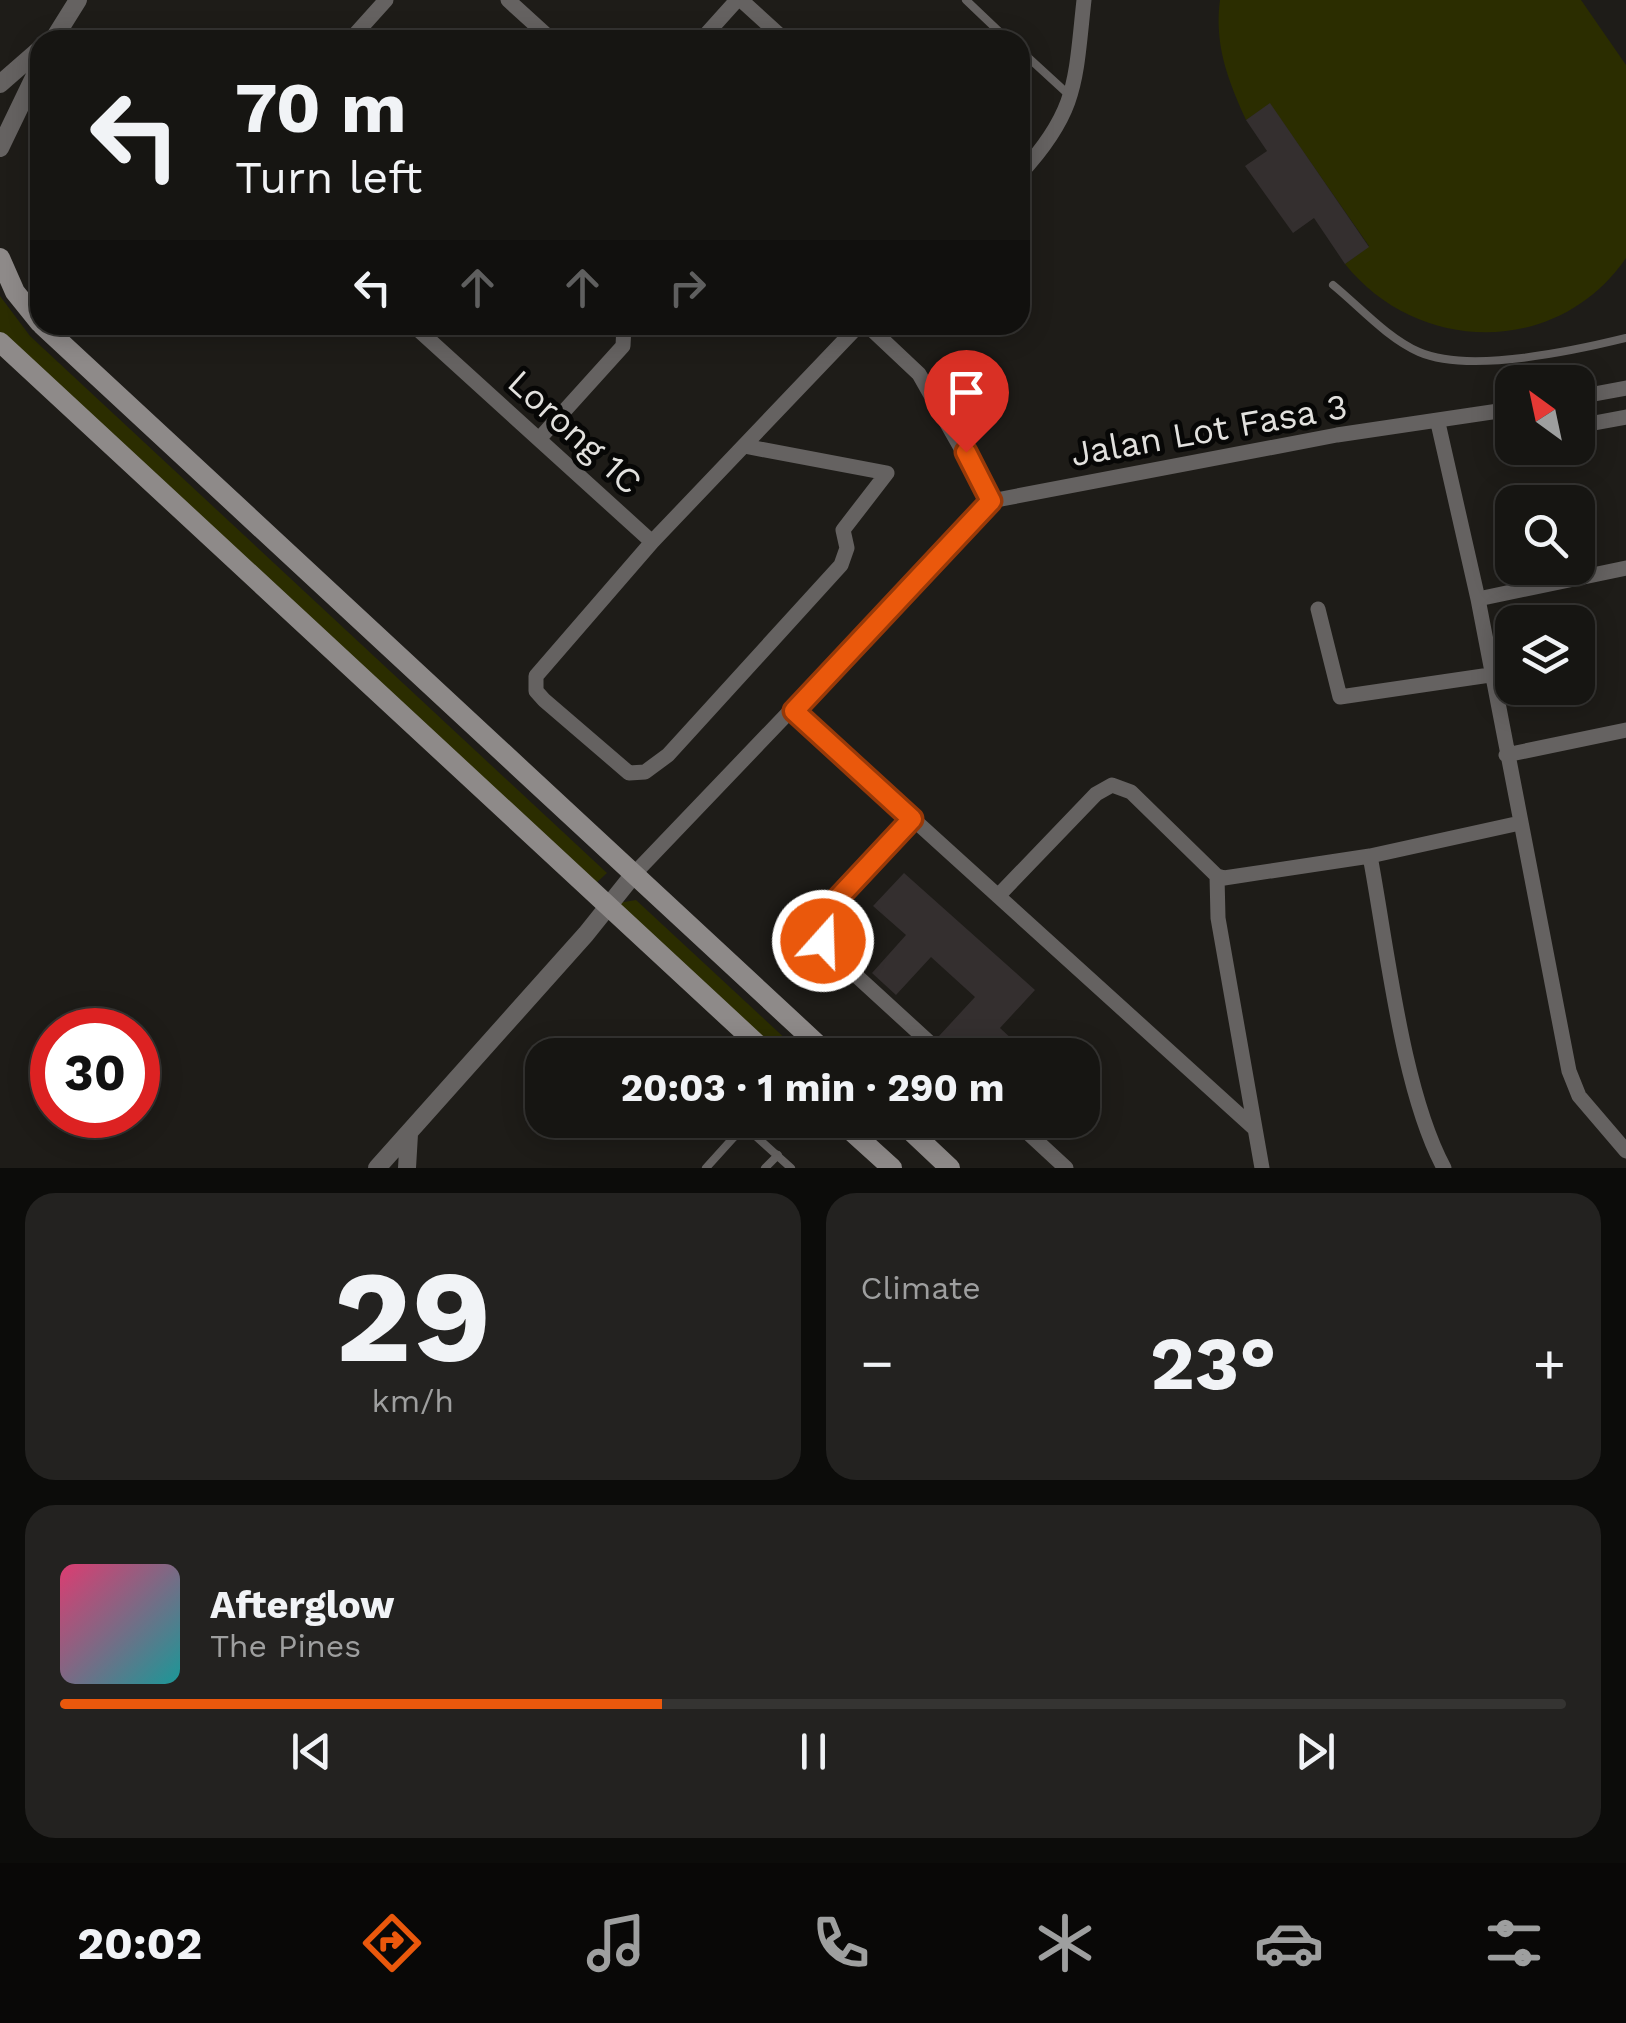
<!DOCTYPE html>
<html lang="en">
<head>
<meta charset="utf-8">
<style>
	:root { --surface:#161512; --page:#232220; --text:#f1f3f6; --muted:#9e9f9f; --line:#353432; --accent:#ea580c }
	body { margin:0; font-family:"Work Sans",sans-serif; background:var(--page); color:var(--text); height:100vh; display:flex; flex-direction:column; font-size:38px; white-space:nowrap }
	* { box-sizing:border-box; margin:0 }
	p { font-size:32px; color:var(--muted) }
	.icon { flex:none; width:55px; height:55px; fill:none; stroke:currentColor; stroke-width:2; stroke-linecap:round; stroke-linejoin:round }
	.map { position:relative; height:1168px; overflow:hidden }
	.panel { display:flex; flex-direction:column; gap:25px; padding:25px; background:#0c0c0a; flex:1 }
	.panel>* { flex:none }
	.top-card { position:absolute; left:30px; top:30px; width:1000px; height:305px; border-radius:30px; box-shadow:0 5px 25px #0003,0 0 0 2px var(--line); background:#161512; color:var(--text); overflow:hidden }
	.needle { width:65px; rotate:327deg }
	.fabs { position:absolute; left:1495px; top:365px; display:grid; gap:20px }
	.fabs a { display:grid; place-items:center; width:100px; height:100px; border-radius:20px; background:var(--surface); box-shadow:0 5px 25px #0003,0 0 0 2px var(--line); font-size:50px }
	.speed { position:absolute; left:30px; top:1008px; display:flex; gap:20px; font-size:50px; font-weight:700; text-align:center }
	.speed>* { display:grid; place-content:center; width:130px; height:130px; border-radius:50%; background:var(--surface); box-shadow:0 5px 25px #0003,0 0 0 2px var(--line); line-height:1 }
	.speed .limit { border:15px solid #d22; background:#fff; color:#111 }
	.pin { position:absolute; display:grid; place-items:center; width:85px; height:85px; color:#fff; margin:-102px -42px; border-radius:50% 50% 50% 0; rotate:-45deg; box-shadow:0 0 10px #0007 }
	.pin .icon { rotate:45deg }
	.me { position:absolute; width:110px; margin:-55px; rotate:20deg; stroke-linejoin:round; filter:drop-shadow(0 0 8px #0008) }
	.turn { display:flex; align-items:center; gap:35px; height:210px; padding:0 40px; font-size:45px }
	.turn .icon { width:130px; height:130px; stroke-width:2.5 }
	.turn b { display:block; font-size:70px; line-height:85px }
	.lanes { display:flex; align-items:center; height:95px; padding:0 40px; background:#0003; justify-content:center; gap:50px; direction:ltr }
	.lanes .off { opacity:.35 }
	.big { font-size:75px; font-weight:700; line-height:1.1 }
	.panel .widget { flex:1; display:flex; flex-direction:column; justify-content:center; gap:15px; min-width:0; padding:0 35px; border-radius:30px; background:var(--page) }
	.panel .dial { align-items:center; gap:0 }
	.dial b { font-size:130px; line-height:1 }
	.song { display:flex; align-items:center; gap:30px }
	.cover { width:120px; height:120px; border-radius:15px; background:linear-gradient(135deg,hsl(340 70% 55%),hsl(180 70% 35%)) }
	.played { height:10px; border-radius:5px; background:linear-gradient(90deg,var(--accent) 40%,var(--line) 40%) }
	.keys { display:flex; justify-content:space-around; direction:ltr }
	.heat { display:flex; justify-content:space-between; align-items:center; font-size:55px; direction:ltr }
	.panel .tiles { flex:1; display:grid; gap:25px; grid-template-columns:1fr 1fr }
	.widget:last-child { grid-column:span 2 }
	.trip { position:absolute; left:525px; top:1038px; width:575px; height:100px; border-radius:30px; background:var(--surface); box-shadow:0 5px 25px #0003,0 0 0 2px var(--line); font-weight:700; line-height:100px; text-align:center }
	.menu { display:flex; height:160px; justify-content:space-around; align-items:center; background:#090807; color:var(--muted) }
	.menu .icon { width:70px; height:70px }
	.menu .active { color:var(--accent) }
	.menu b { font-size:45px; color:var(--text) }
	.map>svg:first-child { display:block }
	.green { fill:#2b2d00 }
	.building { fill:#342f2f }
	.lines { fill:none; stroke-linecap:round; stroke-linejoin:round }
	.service { stroke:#656261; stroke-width:8 }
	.minor { stroke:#656261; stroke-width:15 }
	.tertiary { stroke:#656261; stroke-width:18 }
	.secondary { stroke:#8e8a89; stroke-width:20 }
	.route-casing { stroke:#983908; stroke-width:25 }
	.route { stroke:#ea580c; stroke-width:18 }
	.labels { text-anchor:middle; stroke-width:10; stroke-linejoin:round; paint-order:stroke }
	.street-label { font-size:35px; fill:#e2e1de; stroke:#070706 }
</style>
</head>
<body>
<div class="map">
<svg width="1626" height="1168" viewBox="0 0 1626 1168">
	<rect width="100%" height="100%" fill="#1e1c18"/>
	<path class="green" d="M1220,0H1581L1626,65V258C1558,357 1418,355 1345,264L1369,246L1270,104L1246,120C1228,80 1214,45 1220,0Z
		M0,296L30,336L607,873L593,886L0,338Z
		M636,900L803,1055H774L612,904Z"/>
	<path class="building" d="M1270,103L1369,247L1345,264L1314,218L1293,233L1245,166L1267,151L1246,120Z
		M904,873L1035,990L1000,1028L1029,1055H959L939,1036L975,997L931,957L896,995L872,973L906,935L873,906Z"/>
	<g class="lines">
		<path class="service" d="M966,0L1008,40
			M1020,50L1068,94
			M1333,285C1359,306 1387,338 1419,352C1469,374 1573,351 1626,338
			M706,1168L734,1137L750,1131L791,1168
			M765,1168L778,1155"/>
		<path class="minor" d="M508,0L552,40
			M741,0L785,40
			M350,40L386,0
			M701,40L737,0
			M1020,174C1078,111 1075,82 1084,0
			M413,325L652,542
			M867,325L919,374L991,501
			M1578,397L1626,388
			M1438,423L1478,599L1569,1071L1579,1096L1626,1151
			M1578,426L1626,417
			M539,439L623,346L624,325
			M744,446L887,473L843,530L847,548L841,565L668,755L645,772L629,773L544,700L536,691V676L652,542L859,325
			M991,501L1337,435L1512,409
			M1478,599L1626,568
			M1318,609L1340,697L1490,675
			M794,711L1255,1129
			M1506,755L1626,730
			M912,819L825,912L821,927L825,947L943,1055
			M1370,856C1387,946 1402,1090 1444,1168
			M634,874L991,501
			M1217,876L1218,918L1262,1168
			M998,896L1096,794L1112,785L1131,792L1217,876L1224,878L1370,856L1520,823
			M1014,1120L1066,1168"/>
		<path class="tertiary" d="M53,40L78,0
			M0,84L40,49
			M0,148L40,65
			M377,1168L586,934L634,874
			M407,1168L409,1134"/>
		<path class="secondary" d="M0,258L15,292L40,323
			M42,325L829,1055
			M0,342L769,1055
			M839,1120L892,1168
			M899,1120L950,1168"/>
	</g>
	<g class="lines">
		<defs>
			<path id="route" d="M823,941L825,912L912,819L794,711L991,501L966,452"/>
		</defs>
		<use href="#route" class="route-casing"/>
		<use href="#route" class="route"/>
	</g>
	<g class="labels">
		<g class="street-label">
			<text transform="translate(1209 430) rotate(-10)" y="12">Jalan Lot Fasa 3</text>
			<text transform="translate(575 432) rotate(42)" y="12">Lorong 1C</text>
		</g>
	</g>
</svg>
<div class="fabs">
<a><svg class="needle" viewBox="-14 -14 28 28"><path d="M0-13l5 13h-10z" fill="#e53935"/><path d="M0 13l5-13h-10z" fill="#9e9f9f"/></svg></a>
<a><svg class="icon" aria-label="search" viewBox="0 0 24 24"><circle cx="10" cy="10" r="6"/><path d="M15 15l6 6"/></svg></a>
<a><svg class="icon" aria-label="layers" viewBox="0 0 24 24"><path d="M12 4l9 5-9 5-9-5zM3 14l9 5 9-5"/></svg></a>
</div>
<div class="speed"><div class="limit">30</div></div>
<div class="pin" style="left:966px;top:452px;background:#d93025"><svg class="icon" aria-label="arrive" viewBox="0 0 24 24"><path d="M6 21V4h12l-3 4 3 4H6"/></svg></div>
<svg class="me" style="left:823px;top:941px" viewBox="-20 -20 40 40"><circle r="17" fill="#ea580c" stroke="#fff" stroke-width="3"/><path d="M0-11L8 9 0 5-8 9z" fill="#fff"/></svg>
<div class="trip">20:03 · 1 min · 290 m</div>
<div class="top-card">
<div class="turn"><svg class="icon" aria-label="left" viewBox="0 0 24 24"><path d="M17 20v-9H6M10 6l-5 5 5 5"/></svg><div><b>70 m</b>Turn left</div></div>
<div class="lanes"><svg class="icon" aria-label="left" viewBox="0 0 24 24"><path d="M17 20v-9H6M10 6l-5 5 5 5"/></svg><svg class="icon off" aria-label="ahead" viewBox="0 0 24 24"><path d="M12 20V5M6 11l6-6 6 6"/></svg><svg class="icon off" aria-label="ahead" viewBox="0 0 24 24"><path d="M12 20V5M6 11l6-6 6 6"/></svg><svg class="icon off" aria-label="right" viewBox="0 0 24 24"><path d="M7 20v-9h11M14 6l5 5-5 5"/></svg></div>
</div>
</div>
<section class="panel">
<div class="tiles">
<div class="widget dial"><b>29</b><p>km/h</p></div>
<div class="widget"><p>Climate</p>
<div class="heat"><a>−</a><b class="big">23°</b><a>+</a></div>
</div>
<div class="widget">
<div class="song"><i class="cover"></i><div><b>Afterglow</b><p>The Pines</p></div></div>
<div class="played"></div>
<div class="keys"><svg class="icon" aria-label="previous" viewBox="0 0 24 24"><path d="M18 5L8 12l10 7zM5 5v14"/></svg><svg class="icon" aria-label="pause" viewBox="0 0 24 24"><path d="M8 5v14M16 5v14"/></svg><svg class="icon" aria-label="next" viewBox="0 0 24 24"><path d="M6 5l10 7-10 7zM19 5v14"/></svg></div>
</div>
</div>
</section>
<nav class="menu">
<b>20:02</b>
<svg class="icon active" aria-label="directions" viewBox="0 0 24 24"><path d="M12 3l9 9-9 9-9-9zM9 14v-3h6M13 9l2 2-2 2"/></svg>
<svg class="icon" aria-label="music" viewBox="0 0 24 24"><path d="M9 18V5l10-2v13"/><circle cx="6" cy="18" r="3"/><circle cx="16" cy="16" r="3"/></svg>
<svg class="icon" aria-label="phone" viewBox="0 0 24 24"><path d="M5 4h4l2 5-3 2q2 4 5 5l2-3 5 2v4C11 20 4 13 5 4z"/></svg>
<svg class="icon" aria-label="climate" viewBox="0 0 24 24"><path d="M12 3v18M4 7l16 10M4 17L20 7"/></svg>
<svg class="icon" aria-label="car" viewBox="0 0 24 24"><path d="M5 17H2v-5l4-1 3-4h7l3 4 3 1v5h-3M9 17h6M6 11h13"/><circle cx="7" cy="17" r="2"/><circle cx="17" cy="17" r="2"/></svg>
<svg class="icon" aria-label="filters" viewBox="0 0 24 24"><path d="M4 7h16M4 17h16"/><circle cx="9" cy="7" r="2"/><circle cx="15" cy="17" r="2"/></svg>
</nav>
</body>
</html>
